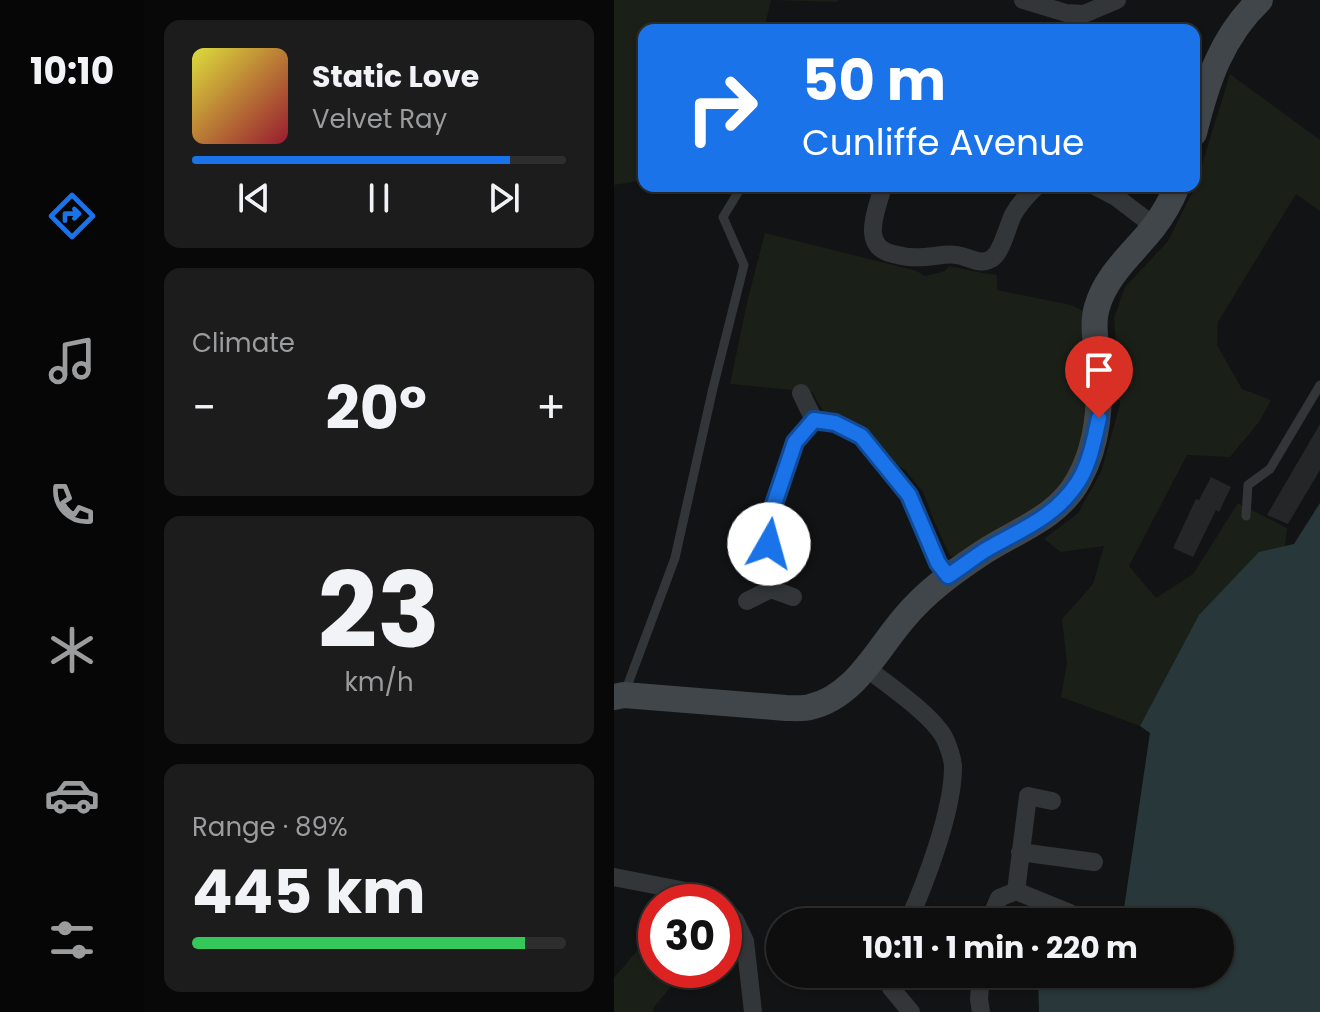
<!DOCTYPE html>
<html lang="en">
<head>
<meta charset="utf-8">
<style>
	:root { --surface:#0e0e0f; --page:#1c1c1d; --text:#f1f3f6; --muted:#9b9c9e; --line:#2e2e2f; --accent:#1a73e8 }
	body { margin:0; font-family:Poppins,sans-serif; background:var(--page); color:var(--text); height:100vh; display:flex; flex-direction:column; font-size:30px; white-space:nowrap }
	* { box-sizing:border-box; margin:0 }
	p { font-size:26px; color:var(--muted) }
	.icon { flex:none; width:44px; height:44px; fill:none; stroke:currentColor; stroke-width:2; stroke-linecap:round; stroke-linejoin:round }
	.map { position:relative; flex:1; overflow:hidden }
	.drawer { display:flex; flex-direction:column; gap:20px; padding:20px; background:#080808; width:470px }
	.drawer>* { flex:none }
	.banner { position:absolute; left:24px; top:24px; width:562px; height:168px; border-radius:16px; box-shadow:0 2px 6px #0004,0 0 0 2px var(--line); background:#1a73e8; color:#fff; overflow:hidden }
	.speed { position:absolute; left:24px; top:884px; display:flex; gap:16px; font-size:40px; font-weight:700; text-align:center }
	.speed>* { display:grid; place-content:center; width:104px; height:104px; border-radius:50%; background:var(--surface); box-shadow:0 2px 6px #0004,0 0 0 2px var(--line); line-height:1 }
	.speed .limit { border:12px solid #d22; background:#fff; color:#111 }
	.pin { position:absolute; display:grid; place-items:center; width:68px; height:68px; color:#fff; margin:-82px -34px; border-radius:50% 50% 50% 0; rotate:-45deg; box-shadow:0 0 8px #0007 }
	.pin .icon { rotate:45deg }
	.me { position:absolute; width:88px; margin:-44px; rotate:7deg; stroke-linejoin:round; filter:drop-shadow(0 0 6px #0008) }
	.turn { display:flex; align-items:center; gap:28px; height:168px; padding:0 32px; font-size:36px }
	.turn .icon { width:104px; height:104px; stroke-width:2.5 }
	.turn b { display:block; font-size:56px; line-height:68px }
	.big { font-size:60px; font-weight:700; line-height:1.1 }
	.drawer .tile { flex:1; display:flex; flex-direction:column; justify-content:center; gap:12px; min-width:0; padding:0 28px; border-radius:16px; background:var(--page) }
	.drawer .dial { align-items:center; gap:0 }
	.dial b { font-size:104px; line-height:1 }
	.song { display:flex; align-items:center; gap:24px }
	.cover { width:96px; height:96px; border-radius:12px; background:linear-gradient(135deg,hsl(60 70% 55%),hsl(350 70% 35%)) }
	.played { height:8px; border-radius:4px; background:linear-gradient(90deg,var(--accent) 85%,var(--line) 85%) }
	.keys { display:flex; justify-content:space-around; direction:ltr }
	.heat { display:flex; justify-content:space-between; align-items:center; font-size:44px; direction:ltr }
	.charge { height:12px; border-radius:6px; background:linear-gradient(90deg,#34c759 89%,var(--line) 0) }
	.trip { position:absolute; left:152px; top:908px; width:468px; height:80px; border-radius:40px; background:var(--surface); box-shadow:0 2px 6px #0004,0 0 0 2px var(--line); font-weight:700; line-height:80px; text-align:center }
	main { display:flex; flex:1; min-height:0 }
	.menu { display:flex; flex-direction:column; width:144px; justify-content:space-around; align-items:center; background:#060606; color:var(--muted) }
	.menu .icon { width:56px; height:56px }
	.menu .selected { color:var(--accent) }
	.menu b { font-size:36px; color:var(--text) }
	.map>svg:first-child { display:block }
	.green { fill:#1a1f18 }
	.water { fill:#283739 }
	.building { fill:#252628 }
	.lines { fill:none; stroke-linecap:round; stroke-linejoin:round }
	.lane { stroke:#333639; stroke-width:9 }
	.street { stroke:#333639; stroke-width:18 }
	.secondary { stroke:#41464a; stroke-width:26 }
	.route-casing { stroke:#114b97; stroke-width:20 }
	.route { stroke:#1a73e8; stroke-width:14 }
</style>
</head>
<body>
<main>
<nav class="menu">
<b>10:10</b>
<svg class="icon selected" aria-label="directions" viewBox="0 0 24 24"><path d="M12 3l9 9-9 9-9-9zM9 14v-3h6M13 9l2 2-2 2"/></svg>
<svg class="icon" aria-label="music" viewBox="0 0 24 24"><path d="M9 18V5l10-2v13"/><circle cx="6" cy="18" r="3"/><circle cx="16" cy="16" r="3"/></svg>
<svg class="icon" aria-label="phone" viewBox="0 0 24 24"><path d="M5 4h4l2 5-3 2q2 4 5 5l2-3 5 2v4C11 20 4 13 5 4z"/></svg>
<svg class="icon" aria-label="climate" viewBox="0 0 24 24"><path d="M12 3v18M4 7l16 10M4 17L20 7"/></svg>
<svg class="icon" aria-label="car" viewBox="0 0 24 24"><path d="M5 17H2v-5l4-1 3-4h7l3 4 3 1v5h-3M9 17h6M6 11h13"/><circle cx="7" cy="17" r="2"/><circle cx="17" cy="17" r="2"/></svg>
<svg class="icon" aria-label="filters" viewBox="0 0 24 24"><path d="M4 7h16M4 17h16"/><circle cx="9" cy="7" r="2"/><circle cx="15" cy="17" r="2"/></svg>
</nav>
<section class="drawer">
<div class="tile">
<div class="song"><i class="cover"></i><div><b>Static Love</b><p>Velvet Ray</p></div></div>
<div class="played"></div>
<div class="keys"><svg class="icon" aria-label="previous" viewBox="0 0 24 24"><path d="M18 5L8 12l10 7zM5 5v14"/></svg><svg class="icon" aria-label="pause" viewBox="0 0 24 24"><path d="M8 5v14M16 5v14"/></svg><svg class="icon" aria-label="next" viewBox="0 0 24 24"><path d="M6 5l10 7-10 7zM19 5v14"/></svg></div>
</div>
<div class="tile"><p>Climate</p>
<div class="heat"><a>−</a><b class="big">20°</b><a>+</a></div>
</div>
<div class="tile dial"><b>23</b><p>km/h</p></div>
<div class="tile"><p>Range · 89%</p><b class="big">445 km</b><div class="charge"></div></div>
</section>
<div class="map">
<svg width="706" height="1012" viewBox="0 0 706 1012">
	<rect width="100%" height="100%" fill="#121314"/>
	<path class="green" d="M0,0H225L223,2L157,0L150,30H30V180L0,185Z
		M616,74L706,140V211L682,194L604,322L603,345L628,389L657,400L645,422L616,457L573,455L515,566L542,598L579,574L624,503L673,528L671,546L680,544L706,503V554L508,922L536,732L526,726L447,697L453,663L448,619L479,584L490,546L447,552L430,539L464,513L487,472L506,405L500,318L511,287L554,241L581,187Z
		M151,233L303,271L311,276L331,271L335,266C351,269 366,273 383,275V290L457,305L472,312V438L439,502L345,557L336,556L320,521L309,492L291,470L280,463L261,439L238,423L211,414L198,392L116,384L134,298Z
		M28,945L42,957V970H57L65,977L40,1007L39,1012H0V978Z"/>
	<path class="water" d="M706,503V1012H425L424,975L606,974V922H508L536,733L526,726L585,615L645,552L680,544Z"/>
	<path class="building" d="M706,424V470L674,524L653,515Z
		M597,477L617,487L605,512L602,510L579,557L559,548L582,499L585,500Z"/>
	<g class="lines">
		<path class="lane" d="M632,516L634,485L656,469L706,385
			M11,692L61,558L99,388L130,265L109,217L128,186"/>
		<path class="street" d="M409,0L452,13L470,14L503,0
			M269,186C263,210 245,246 279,254C290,257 300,258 310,257C320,257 332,253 342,255C354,256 365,266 377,259C388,253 393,227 399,215C405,204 413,195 423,186
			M481,186L502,197L540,226
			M187,393L200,420
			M179,597L157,589L154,522L181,442L200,420L221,423L247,436L295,495L324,563L334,576
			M133,601L157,589
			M251,667C273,684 317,714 330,737C334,745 339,759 339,767C339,811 312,881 294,922
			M406,852L480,862
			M0,877L87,894L103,902
			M402,891L456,913
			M110,908L121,920L131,941L139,1012
			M375,922L385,898L402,891L414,796L438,801
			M273,974L277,988L297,1012
			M367,1012L365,999L367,974"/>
		<path class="secondary" d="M580,133C593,82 607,37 646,0
			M0,697L10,695L172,708C180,708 189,709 196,707C241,697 263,649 291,617C312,592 338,573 365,555C400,531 444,519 465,479C485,443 487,401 484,361C482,344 478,323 483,307C492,275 519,253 539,228C549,215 557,201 563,186"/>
	</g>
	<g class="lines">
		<defs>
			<path id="route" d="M155,544L154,522L181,442L200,420L221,423L247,436L295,495L324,563L334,576C346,568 358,559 370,551C405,530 440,519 464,482C476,463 480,440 485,418"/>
		</defs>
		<use href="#route" class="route-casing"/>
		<use href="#route" class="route"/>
	</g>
</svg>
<div class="speed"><div class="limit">30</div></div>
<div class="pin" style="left:485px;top:418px;background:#d93025"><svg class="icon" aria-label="arrive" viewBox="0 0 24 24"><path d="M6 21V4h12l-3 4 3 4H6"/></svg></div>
<svg class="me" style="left:155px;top:544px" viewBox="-20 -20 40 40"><circle r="19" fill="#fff"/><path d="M0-13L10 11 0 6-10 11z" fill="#1a73e8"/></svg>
<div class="trip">10:11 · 1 min · 220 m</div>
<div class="banner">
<div class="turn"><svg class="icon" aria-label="right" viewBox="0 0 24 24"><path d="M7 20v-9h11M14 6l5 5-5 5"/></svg><div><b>50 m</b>Cunliffe Avenue</div></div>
</div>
</div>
</main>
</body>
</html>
